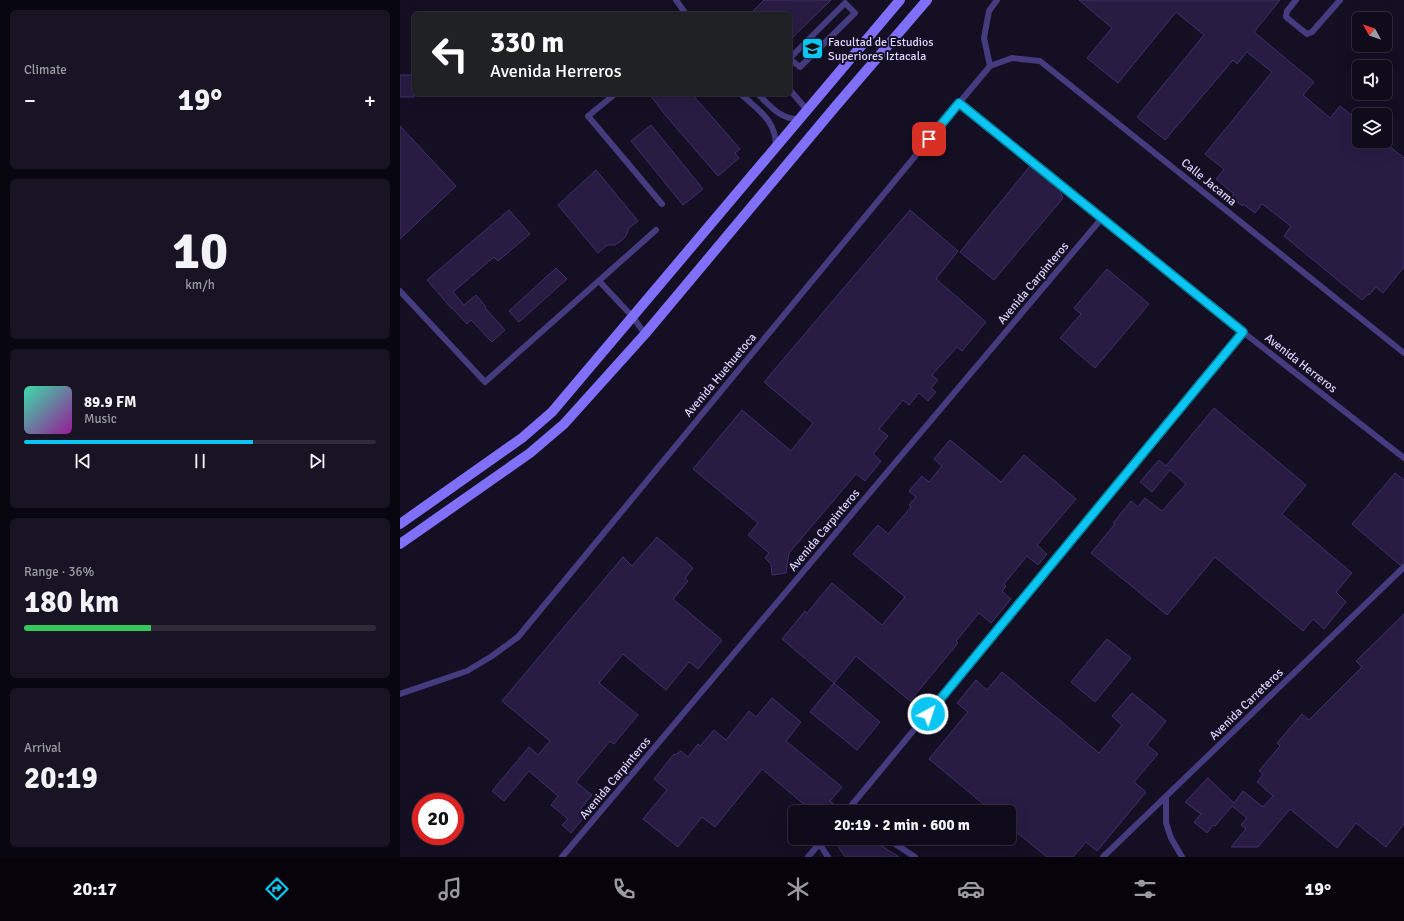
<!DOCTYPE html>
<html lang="en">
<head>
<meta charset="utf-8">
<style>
	:root { --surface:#0f0b1a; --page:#181423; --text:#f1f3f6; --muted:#9b9ba2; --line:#2f2b39; --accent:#0bc6f2 }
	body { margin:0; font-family:Signika,sans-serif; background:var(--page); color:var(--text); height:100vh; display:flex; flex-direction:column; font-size:15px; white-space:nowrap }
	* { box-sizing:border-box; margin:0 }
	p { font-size:13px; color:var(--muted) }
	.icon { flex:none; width:22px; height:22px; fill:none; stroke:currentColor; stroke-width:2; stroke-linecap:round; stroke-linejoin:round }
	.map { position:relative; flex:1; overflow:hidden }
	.side { display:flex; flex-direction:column; gap:10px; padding:10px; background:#08060e; width:400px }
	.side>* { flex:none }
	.hud { position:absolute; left:12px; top:12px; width:380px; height:84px; border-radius:6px; box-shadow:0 4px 16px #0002,0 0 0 1px var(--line); background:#202124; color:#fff; overflow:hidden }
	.needle { width:26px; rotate:310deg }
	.buttons { position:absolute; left:952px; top:12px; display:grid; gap:8px }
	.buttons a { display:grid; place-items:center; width:40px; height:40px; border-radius:6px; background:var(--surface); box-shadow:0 4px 16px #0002,0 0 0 1px var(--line); font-size:20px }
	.speed { position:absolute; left:12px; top:793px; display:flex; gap:8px; font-size:20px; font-weight:700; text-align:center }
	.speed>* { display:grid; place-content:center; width:52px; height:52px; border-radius:50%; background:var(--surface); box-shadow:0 4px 16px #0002,0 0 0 1px var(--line); line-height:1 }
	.speed .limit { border:6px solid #d22; background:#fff; color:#111 }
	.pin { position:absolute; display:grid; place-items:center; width:34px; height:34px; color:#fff; margin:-17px; border-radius:8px; box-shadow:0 2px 6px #0006 }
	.me { position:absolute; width:44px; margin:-22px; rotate:40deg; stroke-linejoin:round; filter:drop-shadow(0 0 3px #0008) }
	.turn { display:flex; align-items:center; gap:14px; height:84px; padding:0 12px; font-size:18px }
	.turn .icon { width:52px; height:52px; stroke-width:2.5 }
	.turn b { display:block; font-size:28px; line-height:34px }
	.big { font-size:30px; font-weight:700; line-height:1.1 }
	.side .card { flex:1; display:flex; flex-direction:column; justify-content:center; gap:6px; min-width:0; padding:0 14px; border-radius:6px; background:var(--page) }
	.side .dial { align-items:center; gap:0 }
	.dial b { font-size:52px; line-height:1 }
	.song { display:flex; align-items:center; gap:12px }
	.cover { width:48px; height:48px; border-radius:6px; background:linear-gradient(135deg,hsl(160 70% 55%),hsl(300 70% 35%)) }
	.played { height:4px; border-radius:2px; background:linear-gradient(90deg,var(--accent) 65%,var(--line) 65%) }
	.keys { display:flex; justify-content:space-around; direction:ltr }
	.heat { display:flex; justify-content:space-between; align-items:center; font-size:22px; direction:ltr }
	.charge { height:6px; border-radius:3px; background:linear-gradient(90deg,#34c759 36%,var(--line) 0) }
	.trip { position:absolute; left:388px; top:805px; width:228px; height:40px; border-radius:6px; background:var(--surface); box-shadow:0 4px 16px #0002,0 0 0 1px var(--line); font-weight:700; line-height:40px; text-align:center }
	.menu { display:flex; height:64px; justify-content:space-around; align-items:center; background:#06040a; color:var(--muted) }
	.menu .icon { width:28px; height:28px }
	.menu .selected { color:var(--accent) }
	.menu b { font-size:18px; color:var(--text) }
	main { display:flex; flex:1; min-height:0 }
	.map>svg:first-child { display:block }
	.building { fill:#281c43; stroke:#412f6e }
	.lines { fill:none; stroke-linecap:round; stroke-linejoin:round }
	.service { stroke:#453c80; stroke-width:6 }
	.secondary { stroke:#7f6ff9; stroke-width:10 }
	.route-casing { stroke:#07819d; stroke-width:10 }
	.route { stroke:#0bc6f2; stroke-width:7 }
	.labels { text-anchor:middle; stroke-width:4; stroke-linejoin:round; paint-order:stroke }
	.poi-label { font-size:12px; fill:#dcd4fd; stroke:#140f23; text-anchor:start }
	.street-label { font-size:12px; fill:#dcd4fd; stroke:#140f23 }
</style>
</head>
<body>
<main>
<section class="side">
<div class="card"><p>Climate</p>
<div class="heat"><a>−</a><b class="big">19°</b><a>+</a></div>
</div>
<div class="card dial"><b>10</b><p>km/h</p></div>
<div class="card">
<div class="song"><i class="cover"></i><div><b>89.9 FM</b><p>Music</p></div></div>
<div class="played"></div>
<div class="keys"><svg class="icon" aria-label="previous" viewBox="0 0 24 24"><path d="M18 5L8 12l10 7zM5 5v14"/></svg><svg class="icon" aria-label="pause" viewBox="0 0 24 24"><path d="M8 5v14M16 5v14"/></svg><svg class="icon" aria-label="next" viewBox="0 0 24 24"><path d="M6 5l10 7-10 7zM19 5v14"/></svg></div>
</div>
<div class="card"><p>Range · 36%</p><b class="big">180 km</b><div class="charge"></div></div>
<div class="card"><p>Arrival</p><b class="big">20:19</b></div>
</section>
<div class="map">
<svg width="1004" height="857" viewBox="0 0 1004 857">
	<rect width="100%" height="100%" fill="#140f23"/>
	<path class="building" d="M364,0H431L390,40V14H350Z
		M679,0H880L854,32L914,82L903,95L930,118L940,106L959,121V141H983L1004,158V267L983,293L976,287L969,295L968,294L962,300L884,236L891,226L862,204L855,213L843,204L842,206L831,197L834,194L816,179L824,169L805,154L872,72L847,52L837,64L833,60L765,140L737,117L804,35L776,12L718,83L687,58L712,28Z
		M0,75H14V97H0Z
		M249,94H292L340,149L335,153L339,158L318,176L267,117Z
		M251,125L303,189L283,205L231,141Z
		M0,126L56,186L0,239Z
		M630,166L659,189L663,198L594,280L560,252Z
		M196,170L238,221L229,228L226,236L221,241L215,245H207L198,253L158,205Z
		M109,210L130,234L98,261L94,257L53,292L64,305L76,295L86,307L85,308L105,330L92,342L71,320L67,324L52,308H51L27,280Z
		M510,210L558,251L536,279L586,322L562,351L557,347L532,375L538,380L531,388L536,392L528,401L519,393L509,405L503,400L479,429L488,436L473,454L481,461L465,481L456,474L389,553L386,573L372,575L371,564L365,558L369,553L348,535L358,523L293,469L342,410L391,451L413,423L364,382Z
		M156,268L167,279L119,322L109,311Z
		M707,269L749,304L695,368L660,338L681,314L674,308Z
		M814,408L906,485L882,514L952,573L936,592L946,602L924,629L913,619L903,631L815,557L767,615L691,553L715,524L713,523L731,501L738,507L745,498L762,511L786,484L770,470L752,492L740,482L759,460L766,466Z
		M550,440L601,482L624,455L676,499L637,545L647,554L638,565L627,556L604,584L606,586L602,591L611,599L591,623L579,613L556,641L558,643L510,701L456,656L434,683L382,639L405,611L407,613L432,583L482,625L505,597L453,554L478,525L488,534L511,507L509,505L516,497L509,491L522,476L529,482L542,466L534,459Z
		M995,473L1004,480V563L1000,565L952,524Z
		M257,537L293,568L285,578L288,581L273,599L322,640L298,669L289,662L266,690L223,654L199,683L238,715L214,744L210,741L176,782L192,795L178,812L184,817L171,833L162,825L168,819L151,805L158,796L129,771L104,801L92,791L129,747L138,755L150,741L102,701L223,557L232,566Z
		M1004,614V824L986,847L956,823L937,848L890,809L858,847H831L846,829L841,825L847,818L832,806L815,826L813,825L807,833L794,822L801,814L785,802L808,778L834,803L843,791L863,807L873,796L857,782L863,774L859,771L880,746L877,743L902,714L909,720L962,667L956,661Z
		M707,639L731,658L695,702L671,682Z
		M602,672L699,753L722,725L712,716L732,693L766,721L747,745L758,754L734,782L746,792L697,851L686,842L673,857H647L609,826V812H593L529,759L568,712L557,703L576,680L587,690Z
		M434,683L480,722L457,750L410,712Z
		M372,698L401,722L386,741L442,787L430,801L438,808L435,812H413L362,769L315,827L302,817L278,847L243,819L267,790L254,779L274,754L275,755L281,751L288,757L298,744L300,746L314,730L326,740L349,711L356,717Z
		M444,838H469L499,857H445L438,846Z"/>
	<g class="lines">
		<path class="service" d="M276,0L286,14
			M896,0L887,11L886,17L907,34L912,32L940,0
			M390,58L445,3L455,13L400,67L390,59
			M590,66L584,38L589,11L597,0
			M390,90L407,110
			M215,94L188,116L262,204
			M341,94C359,111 376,120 376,147
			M358,94C371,107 381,120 400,119
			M559,103L843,332L1004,458
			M199,281L232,316L245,334
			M0,291L85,382L256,230
			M0,694L67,671L92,656L118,637L559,103L590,66L612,58L640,61L1004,353
			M766,797V823L771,838L782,857
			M446,812L843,332
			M486,838L515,857
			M419,843L428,857
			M162,857L702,218
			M408,857L424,838
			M703,857L1004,567"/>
		<path class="secondary" d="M0,524L122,438L152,412L500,0
			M0,544L130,453L164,424L245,334L435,107L527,0"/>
	</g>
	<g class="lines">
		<defs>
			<path id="route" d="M528,714L843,332L559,103L529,139"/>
		</defs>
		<use href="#route" class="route-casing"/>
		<use href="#route" class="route"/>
	</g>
	<defs>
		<symbol id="university-square" viewBox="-11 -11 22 22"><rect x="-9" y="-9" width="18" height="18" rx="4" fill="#0bc6f2" stroke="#140f23"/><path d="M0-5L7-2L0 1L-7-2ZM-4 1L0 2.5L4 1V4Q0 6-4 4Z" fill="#111"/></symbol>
	</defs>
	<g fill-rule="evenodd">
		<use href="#university-square" x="400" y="36" width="25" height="25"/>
	</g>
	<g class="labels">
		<g class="poi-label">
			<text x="428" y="46">Facultad de Estudios<tspan x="428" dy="14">Superiores Iztacala</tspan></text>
		</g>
		<g class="street-label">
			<text transform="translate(809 182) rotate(39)" y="4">Calle Jacama</text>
			<text transform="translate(633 283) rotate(-50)" y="4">Avenida Carpinteros</text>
			<text transform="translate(901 363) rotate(38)" y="4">Avenida Herreros</text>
			<text transform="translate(320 375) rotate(-50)" y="4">Avenida Huehuetoca</text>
			<text transform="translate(424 530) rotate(-50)" y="4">Avenida Carpinteros</text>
			<text transform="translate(846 704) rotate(-44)" y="4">Avenida Carreteros</text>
			<text transform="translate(215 778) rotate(-50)" y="4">Avenida Carpinteros</text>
		</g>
	</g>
</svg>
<div class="buttons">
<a><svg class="needle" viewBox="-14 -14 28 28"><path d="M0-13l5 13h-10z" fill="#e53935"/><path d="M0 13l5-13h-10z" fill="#9b9ba2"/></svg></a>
<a><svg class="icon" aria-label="sound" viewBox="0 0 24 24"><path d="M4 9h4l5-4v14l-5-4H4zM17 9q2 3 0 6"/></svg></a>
<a><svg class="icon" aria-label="layers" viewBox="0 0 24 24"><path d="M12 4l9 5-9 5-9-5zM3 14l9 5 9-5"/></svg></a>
</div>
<div class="speed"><div class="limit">20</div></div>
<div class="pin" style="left:529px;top:139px;background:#d93025"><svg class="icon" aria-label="arrive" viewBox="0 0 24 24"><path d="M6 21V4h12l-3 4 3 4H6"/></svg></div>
<svg class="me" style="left:528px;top:714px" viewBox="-20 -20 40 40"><circle r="17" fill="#0bc6f2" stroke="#fff" stroke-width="3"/><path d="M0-11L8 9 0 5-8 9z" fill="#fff"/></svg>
<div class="trip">20:19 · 2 min · 600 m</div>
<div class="hud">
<div class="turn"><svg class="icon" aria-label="left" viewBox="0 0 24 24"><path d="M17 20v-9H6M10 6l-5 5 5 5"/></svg><div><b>330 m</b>Avenida Herreros</div></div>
</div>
</div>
</main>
<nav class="menu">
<b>20:17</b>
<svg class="icon selected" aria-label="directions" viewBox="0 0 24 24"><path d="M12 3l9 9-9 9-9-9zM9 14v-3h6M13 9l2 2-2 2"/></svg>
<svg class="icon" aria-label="music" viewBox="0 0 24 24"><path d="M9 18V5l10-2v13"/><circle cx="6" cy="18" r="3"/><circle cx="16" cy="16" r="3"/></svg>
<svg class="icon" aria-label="phone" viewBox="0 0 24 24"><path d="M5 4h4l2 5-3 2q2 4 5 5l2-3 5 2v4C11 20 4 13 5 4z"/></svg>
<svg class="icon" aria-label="climate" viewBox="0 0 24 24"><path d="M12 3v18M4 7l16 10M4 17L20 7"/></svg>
<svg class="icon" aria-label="car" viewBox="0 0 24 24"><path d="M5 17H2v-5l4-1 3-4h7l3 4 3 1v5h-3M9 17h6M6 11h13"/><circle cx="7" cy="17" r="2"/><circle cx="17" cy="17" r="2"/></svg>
<svg class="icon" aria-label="filters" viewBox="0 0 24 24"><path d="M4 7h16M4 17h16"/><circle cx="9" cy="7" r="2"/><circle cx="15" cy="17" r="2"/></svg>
<b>19°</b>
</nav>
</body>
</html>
